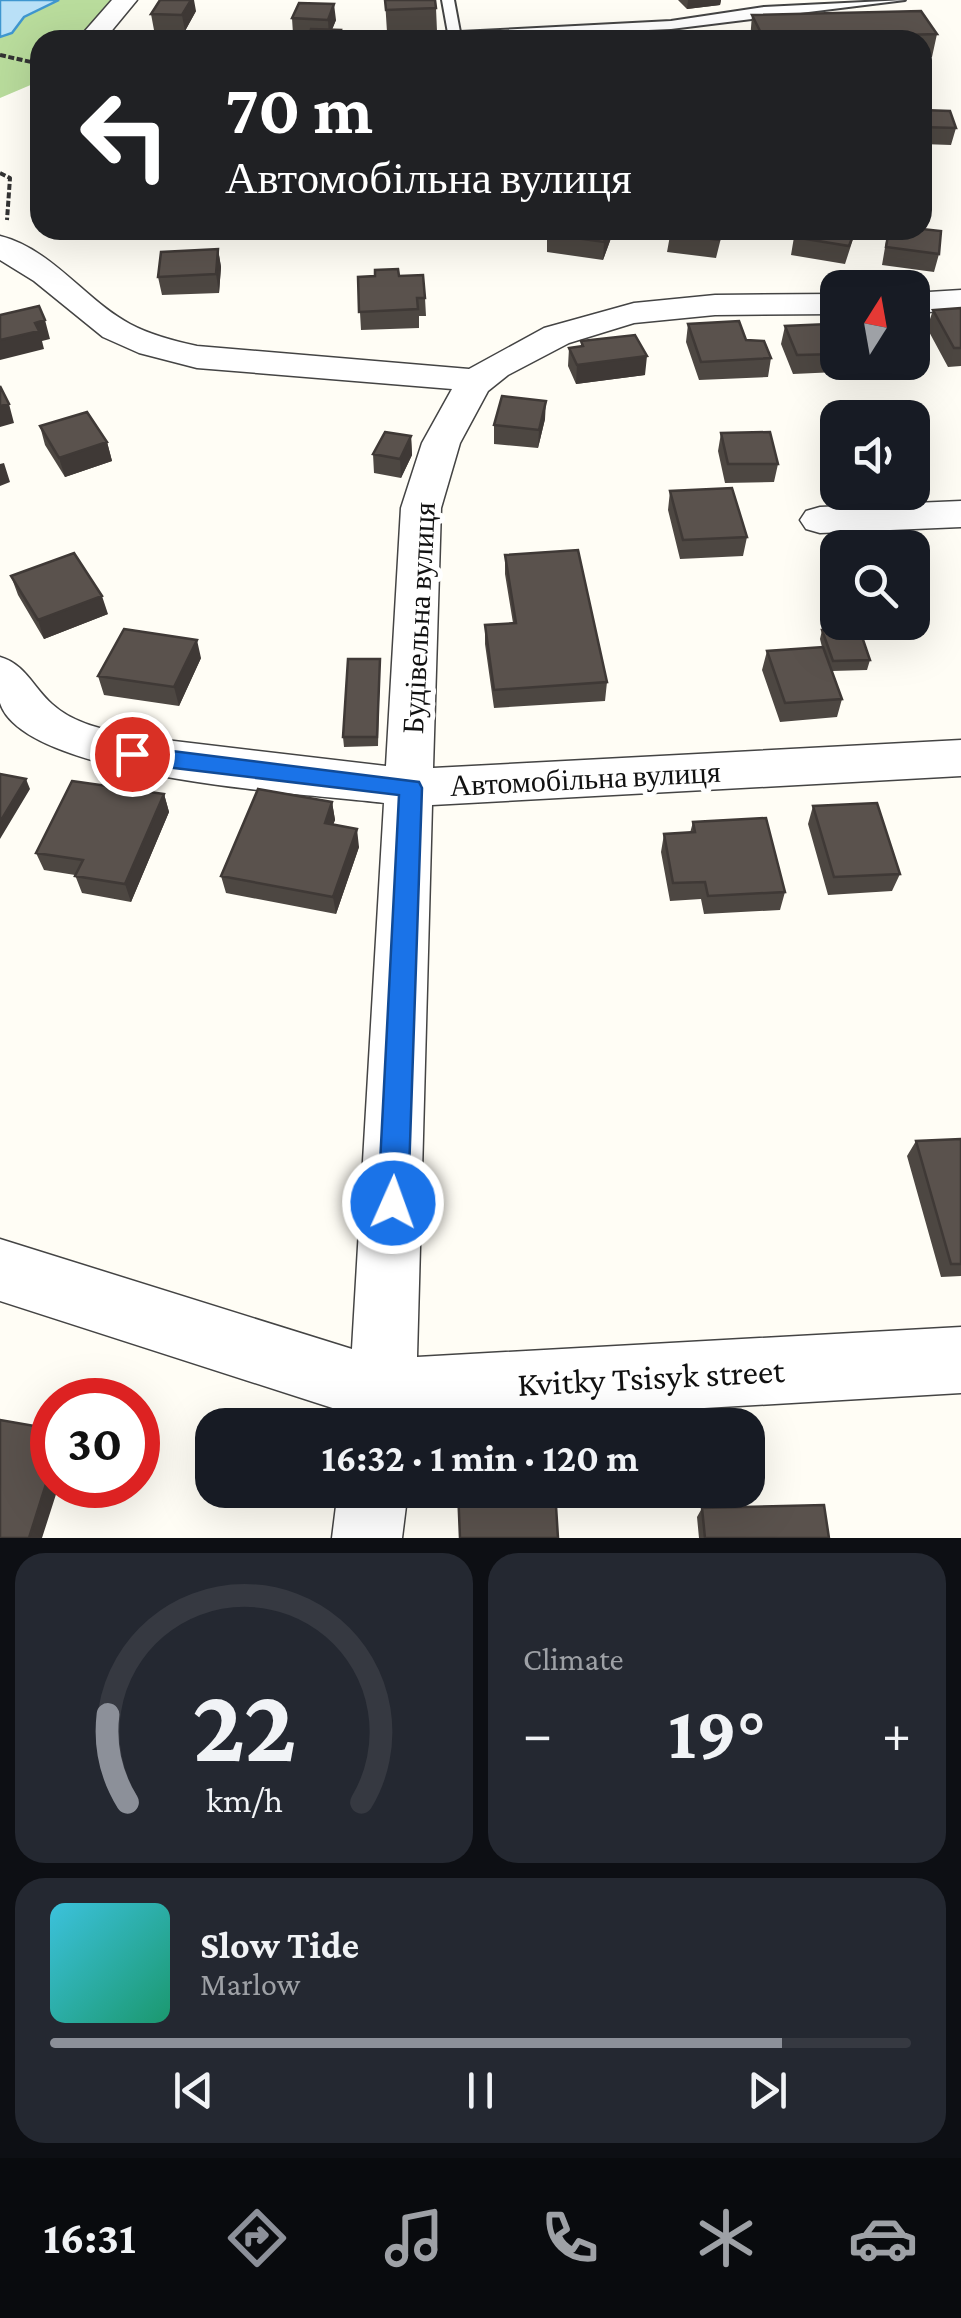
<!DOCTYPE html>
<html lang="en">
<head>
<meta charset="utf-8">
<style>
	:root { --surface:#171b24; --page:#242831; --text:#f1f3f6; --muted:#9ea1a6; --line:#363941; --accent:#8c9099 }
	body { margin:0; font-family:"Crimson Pro",serif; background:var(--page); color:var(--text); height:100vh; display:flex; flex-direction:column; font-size:38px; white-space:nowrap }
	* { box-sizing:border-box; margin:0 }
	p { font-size:32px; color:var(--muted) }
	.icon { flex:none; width:55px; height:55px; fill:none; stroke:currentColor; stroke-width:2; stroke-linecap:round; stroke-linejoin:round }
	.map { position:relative; height:1538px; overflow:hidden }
	.drawer { display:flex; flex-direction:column; gap:15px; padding:15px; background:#0d0f14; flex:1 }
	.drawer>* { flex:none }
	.hud { position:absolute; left:30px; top:30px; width:902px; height:210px; border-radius:30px; box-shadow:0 10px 40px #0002; background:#202124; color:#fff; overflow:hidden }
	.needle { width:65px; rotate:11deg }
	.controls { position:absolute; left:820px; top:270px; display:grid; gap:20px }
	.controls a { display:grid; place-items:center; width:110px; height:110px; border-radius:20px; background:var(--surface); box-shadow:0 10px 40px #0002; font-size:50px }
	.speed { position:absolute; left:30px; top:1378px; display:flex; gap:20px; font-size:50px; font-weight:700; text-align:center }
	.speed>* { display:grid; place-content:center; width:130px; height:130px; border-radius:50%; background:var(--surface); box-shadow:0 10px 40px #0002; line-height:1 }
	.speed .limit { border:15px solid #d22; background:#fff; color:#111 }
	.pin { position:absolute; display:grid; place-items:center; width:85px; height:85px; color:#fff; margin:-42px; border:5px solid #fff; border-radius:50%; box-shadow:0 2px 10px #0007 }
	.me { position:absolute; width:110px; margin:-55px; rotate:2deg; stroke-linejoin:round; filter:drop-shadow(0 0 8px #0008) }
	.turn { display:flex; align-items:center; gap:35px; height:210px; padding:0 30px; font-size:45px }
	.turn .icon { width:130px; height:130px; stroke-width:2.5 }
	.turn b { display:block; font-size:70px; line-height:85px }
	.big { font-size:75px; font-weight:700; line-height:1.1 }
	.drawer .widget { flex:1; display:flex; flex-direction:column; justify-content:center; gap:15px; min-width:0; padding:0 35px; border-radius:30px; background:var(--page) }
	.drawer .dial { align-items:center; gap:0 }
	.dial svg { height:260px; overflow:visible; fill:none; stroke:var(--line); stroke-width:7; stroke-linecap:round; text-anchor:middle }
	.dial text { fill:var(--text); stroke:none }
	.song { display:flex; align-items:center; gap:30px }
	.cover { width:120px; height:120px; border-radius:15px; background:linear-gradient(135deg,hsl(190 70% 55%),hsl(160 70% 35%)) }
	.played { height:10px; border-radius:5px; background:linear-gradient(90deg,var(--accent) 85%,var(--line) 85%) }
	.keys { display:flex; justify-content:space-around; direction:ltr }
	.heat { display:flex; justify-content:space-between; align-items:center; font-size:55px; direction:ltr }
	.drawer .tiles { flex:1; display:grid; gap:15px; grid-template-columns:1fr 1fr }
	.widget:last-child { grid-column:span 2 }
	.trip { position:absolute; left:195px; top:1408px; width:570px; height:100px; border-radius:30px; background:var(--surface); box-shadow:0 10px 40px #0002; font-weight:700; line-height:100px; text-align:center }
	.dock { display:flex; height:160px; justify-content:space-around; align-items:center; background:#090b0e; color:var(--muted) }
	.dock .icon { width:70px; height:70px }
	.dock .on { color:var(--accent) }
	.dock b { font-size:45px; color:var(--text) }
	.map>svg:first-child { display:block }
	.forest { fill:#b9dc9c }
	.water { fill:#b9e0f7; stroke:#3f96cf; stroke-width:2.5 }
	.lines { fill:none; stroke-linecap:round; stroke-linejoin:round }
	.lane-casing { stroke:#444; stroke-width:4 }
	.street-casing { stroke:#444; stroke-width:3 }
	.path { stroke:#333; stroke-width:4; stroke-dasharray:6 2.5; stroke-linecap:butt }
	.lane { fill:#fff; fill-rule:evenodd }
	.street { fill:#fff; fill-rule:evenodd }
	.wall { fill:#4d4742 }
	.shaded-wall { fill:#3f3936 }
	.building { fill:#5a524d; stroke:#3f3936; stroke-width:2.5 }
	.route { fill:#1a73e8; stroke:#114b97; stroke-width:2.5 }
	.labels { text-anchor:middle; stroke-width:10; stroke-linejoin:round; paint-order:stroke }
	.street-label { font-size:30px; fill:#111; stroke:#fff }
	.near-street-label { font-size:35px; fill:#111; stroke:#fff }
</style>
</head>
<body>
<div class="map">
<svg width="961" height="1538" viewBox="0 0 961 1538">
	<rect width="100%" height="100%" fill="#fffdf5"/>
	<path class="forest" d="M59,0H125L90,40H40V81L0,98V37L12,33L24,17Z"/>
	<path class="water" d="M0,0H59L24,17L12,33L0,37Z"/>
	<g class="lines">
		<defs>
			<path id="lane" d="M442,0H454L460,32L671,21L764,7L905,0L671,29L417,40L448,33Z"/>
			<path id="street" d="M112,0H137L104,40H77Z
				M0,236C52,249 85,300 130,324C151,335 174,341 197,346L469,369L544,328L634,303L715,295L838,294V314L715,315L634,323L569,343L508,375L488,391L460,443L441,508L433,768L961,740V776L432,805L417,1357L961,1327V1393L415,1425H347L348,1413L0,1301V1239L352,1349L384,803C311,794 24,779 0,703C0,691 0,670 0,657C25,664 33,687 52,704C74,724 103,729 132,736L386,766L401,508L422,443L452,389L197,368L139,353L103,337L34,281L0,260Z
				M961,290V310L912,313V293Z
				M961,501V527L820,533L806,529L800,520L806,511L820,507Z
				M338,1490H408L402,1538H332Z"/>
		</defs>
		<use href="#lane" class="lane-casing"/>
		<use href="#street" class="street-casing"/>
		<path class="path" d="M0,55L40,64
			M0,173L10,178L7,220"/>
		<use href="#lane" class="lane"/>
		<use href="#street" class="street"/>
	</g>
	<path class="wall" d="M385,0L436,8L437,31L387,32Z
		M678,0H721L720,5L687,9Z
		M196,11L185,31L154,30L151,14Z
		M752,15L937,34L932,57H922V40H750Z
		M292,18L336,20L332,30L310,35L293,34Z
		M922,110L956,128L951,145L922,144Z
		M472,230H516L515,233Z
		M614,230L603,260L547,252V234Z
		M671,230H723L716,258L667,252Z
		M856,230L845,264L791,255L794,237Z
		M888,230L939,254L934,272L882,265Z
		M218,249L221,267L219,293L162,295L158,277Z
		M399,276L425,298L426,316H419V328L361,330L358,277Z
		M961,308V366L948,367L927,328L933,310Z
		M688,324L746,340L771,358L768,377L699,380L686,342Z
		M785,326L838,345V362H839L837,372L793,374L781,344Z
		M581,341L645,375L576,384L568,366L569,348L581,346Z
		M545,419L538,448L494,444V425Z
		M40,426L107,442L112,461L65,477L45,445Z
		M721,433L778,464L774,482L725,483L718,451Z
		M411,436L412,455L401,478L374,473L373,454Z
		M670,491L747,537L743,556L680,559L668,510Z
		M505,555L607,682L605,701L494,708L485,644V625L513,623L505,574Z
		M11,576L108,614L44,639L18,595Z
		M822,630L870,660L867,670L832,671L842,699L837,717L780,722L762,670L767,651L822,647L820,639Z
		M201,658L179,706L104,695L98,676Z
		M380,659L378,746L344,747L343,737Z
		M164,794L169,812L131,902L82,893L75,875L44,870L36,853Z
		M332,802L335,820L333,824L359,847L336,914L226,893L221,876Z
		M813,806L900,874L892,891L828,895L808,824Z
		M693,822L785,892L780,910L704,914L701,899L670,901L661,852L664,834L690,833Z
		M961,1139V1276L941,1277L907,1156L916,1141Z
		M702,1508L829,1538H699L697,1517Z"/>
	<path class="shaded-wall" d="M191,0H194L196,11L185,31L182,15Z
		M688,0H721L720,5L687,9Z
		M334,4L336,20L329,36L328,20Z
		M609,230H614L603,260L604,242Z
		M218,249L221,267L219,293L216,274Z
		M45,320L50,339L42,341L44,349L0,360V340L35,323Z
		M647,356L645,375L576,384L577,365Z
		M546,401L545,419L538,448L539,430Z
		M9,404L14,423L0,427V406Z
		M411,436L412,455L401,478L400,459Z
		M107,442L112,461L65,477L59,458Z
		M4,463L10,482L0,486V464Z
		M102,596L108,614L44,639L38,620Z
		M197,640L201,658L179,706L174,687Z
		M26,779L30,789L0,839V822Z
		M164,794L169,812L131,902L125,884Z
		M332,802L335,820L327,841L325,823Z
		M357,829L359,847L336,914L333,897Z
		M52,1465V1485H59L42,1538H29Z"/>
	<path class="building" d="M160,0H191L182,15L151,14Z
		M385,0H435L436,8L386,10Z
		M299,3L334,4L328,20L292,18Z
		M921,11L937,34L764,39L752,15Z
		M311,29L341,30L338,40H308Z
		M146,33L183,34L180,40H143Z
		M922,110L950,111L956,128L922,127Z
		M922,229L941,231L939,254L886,247L889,230H922Z
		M549,230H609L604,242L547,234Z
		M671,230H722L719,240L669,234Z
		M797,230H855L849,246L794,237Z
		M218,249L216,274L158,277L161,252Z
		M398,269L399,276L423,275L425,298H417L418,309L359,312L358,277L375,276V270Z
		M39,306L45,320L35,323L39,331L0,340V315Z
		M961,308V348H954L933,310Z
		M739,321L746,340L764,341L771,358L701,362L688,324Z
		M829,324L838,345V354L797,355L785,326Z
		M635,335L647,356L577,365L569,348L583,346L581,341Z
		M0,386L9,404L0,406Z
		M502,396L546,401L539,430L494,425Z
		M87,412L107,442L59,458L40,426Z
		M385,432L411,436L400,459L373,454Z
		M770,432L778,464H728L721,433Z
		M732,488L747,537L683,540L670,491Z
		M578,550L607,682L494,690L485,625L516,623L505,555Z
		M74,553L102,596L38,620L11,576Z
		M859,628L870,660L833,661L822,630Z
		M124,629L197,640L174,687L98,676Z
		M823,647L842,699L785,703L767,651Z
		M348,659H380L377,737H343Z
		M0,774L26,779L0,822Z
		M72,781L164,794L125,884L75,876L83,860L36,853Z
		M258,789L332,802L325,823L357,829L333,897L221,876Z
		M877,803L900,874L834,877L813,806Z
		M766,818L785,892L708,896L705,882L673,883L664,834L695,832L693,822Z
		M961,1139V1264H951L916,1141Z
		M0,1420L52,1429V1465L29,1538H0Z
		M458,1490H555L558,1538H460Z
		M824,1505L829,1538H705L702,1508Z"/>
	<path class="route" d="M132,746L419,782L422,788L408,1203L403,1213L393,1217L383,1213L378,1203L399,795L132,763L120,754Z"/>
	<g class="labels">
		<g class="street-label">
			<text transform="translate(419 618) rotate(-87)" y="10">Будівельна вулиця</text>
			<text transform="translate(585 779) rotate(-3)" y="10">Автомобільна вулиця</text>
		</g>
		<g class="near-street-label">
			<text transform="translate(651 1377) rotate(-3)" y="12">Kvitky Tsisyk street</text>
		</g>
	</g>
</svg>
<div class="controls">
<a><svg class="needle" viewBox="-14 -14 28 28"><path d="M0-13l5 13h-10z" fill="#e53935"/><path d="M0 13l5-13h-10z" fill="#9ea1a6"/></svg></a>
<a><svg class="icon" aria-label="sound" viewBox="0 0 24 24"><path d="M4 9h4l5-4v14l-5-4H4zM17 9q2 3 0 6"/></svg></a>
<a><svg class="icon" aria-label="search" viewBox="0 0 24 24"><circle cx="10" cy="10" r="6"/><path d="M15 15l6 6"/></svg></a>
</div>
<div class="speed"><div class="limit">30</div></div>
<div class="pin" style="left:132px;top:754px;background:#d93025"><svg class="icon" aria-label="arrive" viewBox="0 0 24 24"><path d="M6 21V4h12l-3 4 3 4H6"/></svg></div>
<svg class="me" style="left:393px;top:1203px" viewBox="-20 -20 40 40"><circle r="17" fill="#1a73e8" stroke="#fff" stroke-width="3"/><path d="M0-11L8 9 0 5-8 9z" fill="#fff"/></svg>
<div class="trip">16:32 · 1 min · 120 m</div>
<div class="hud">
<div class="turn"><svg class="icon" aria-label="left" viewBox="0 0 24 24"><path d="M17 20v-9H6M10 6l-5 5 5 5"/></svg><div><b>70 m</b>Автомобільна вулиця</div></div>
</div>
</div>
<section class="drawer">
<div class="tiles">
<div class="widget dial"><svg viewBox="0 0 100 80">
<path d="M14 69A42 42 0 1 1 86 69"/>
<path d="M14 69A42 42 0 0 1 8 42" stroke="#8c9099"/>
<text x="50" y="56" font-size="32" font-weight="700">22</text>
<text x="50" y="72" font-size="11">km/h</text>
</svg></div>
<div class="widget"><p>Climate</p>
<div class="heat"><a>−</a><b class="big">19°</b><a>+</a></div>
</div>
<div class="widget">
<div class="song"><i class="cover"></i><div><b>Slow Tide</b><p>Marlow</p></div></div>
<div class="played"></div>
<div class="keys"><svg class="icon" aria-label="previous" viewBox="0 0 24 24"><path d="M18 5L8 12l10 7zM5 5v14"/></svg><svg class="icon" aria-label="pause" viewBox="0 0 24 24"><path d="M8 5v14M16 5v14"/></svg><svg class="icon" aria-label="next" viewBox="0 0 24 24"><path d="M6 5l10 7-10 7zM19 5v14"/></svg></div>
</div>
</div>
</section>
<nav class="dock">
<b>16:31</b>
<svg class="icon on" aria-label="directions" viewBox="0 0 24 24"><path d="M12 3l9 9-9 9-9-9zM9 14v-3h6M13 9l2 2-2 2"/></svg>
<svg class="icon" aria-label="music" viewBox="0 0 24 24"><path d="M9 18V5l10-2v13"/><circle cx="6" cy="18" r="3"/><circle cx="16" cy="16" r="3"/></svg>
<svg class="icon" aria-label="phone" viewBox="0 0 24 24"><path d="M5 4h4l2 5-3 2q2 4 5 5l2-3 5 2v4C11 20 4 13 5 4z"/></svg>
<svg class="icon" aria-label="climate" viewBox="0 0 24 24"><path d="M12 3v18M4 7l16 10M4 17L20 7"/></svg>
<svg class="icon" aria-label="car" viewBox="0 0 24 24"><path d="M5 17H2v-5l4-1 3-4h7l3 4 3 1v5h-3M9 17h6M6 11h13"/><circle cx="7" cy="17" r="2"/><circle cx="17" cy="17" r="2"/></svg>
</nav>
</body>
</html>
